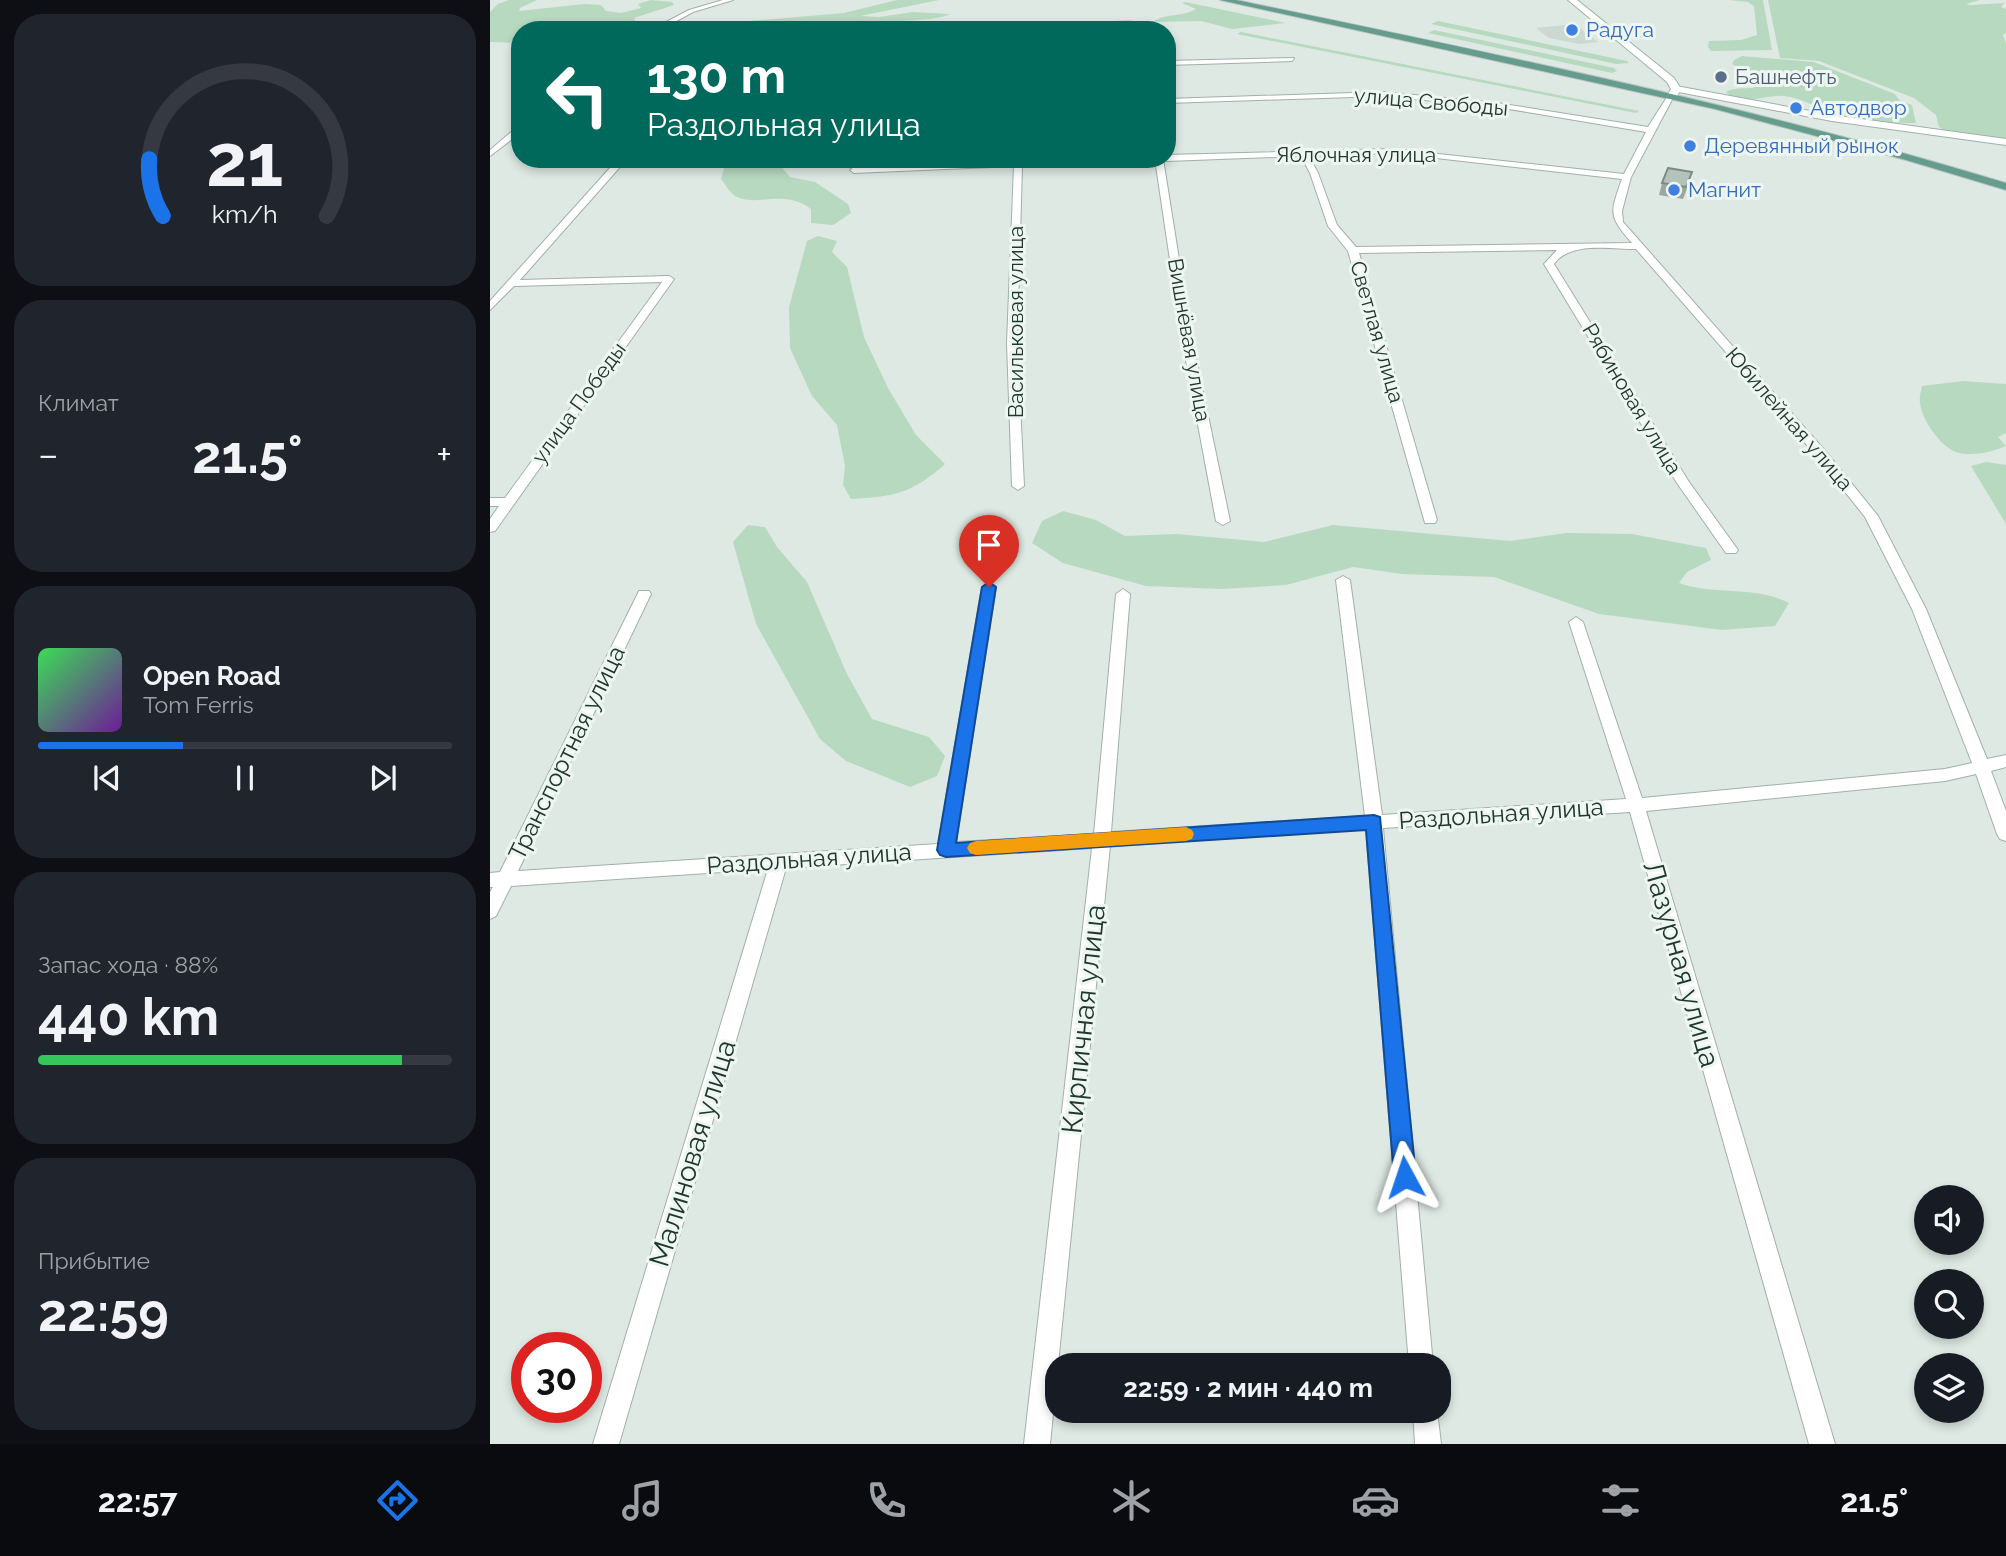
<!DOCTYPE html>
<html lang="ru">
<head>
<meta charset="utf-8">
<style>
	:root { --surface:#171b24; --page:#20242c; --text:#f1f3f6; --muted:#9ea1a6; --line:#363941; --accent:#1a73e8 }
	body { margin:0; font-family:Raleway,sans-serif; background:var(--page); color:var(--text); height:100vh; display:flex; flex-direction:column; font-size:26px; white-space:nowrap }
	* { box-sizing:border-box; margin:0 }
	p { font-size:23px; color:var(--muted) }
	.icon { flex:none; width:38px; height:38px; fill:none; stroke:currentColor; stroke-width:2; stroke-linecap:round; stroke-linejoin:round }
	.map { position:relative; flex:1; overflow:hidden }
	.drawer { display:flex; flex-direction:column; gap:14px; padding:14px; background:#0d0f14; width:490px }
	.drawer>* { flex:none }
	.guide { position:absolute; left:21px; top:21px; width:665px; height:147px; border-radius:28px; box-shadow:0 4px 10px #0003; background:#00695c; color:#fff; overflow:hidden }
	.fabs { position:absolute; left:1424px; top:1185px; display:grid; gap:14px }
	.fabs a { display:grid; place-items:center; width:70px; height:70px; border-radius:50%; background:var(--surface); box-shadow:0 4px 10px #0003; font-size:35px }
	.speed { position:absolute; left:21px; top:1332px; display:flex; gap:14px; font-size:35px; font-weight:700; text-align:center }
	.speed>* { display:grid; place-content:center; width:91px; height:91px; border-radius:50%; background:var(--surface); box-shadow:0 4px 10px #0003; line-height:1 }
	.speed .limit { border:10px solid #d22; background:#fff; color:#111 }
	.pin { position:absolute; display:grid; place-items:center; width:60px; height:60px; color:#fff; margin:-72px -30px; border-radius:50% 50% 50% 0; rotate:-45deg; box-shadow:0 0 7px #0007 }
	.pin .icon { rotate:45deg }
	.me { position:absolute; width:77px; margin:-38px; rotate:355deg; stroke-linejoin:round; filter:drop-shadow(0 0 5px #0008) }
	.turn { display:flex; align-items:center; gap:24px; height:147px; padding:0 21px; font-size:32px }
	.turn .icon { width:91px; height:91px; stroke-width:2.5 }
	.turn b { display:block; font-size:49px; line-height:60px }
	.big { font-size:52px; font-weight:700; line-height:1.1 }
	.drawer .widget { flex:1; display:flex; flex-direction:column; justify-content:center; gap:10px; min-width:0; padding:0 24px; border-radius:28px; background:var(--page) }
	.drawer .dial { align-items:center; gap:0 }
	.dial svg { height:182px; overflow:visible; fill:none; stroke:var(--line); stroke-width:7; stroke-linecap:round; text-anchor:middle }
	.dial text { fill:var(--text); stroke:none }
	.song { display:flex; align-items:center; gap:21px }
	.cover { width:84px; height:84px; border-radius:10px; background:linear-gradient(135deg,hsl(130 70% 55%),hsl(280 70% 35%)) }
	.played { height:7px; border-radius:4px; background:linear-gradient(90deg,var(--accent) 35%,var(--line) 35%) }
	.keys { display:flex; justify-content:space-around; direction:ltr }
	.heat { display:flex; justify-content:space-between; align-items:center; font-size:38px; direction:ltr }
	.charge { height:10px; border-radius:5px; background:linear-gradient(90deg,#34c759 88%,var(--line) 0) }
	.trip { position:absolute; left:555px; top:1353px; width:406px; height:70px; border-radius:28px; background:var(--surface); box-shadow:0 4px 10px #0003; font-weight:700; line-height:70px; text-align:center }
	.dock { display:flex; height:112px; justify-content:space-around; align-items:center; background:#090b0e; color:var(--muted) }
	.dock .icon { width:49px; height:49px }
	.dock .current { color:var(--accent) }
	.dock b { font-size:32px; color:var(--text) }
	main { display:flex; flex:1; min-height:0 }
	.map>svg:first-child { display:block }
	.built { fill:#ccd8d2 }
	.green { fill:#b7d9c0 }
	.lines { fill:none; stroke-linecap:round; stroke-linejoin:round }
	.minor-casing { stroke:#a1b0aa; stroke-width:2 }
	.tertiary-casing { stroke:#a1b0aa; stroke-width:2 }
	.secondary-casing { stroke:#9eb4ab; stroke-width:2 }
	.primary-casing { stroke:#bcc3c1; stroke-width:2 }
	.minor { fill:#fff; fill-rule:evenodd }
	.tertiary { fill:#fff; fill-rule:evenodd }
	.secondary { fill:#fff; fill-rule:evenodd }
	.primary { fill:#649c8d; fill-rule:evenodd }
	.wall { fill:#9aa8a2 }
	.building { fill:#b3c3bc; stroke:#7d8884; stroke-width:2 }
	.route { fill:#1a73e8; stroke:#114b97; stroke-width:2 }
	.slow { fill:#f59e0b }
	.shop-dot { fill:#3f7fe0; stroke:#eef6f1; stroke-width:2.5 }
	.service-dot { fill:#5c6f8a; stroke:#eef6f1; stroke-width:2.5 }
	.labels { text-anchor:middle; stroke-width:6; stroke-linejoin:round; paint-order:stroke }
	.far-shop-label { font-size:21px; fill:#366cbe; stroke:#eef6f1; text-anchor:start }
	.far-service-label { font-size:21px; fill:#4e5e75; stroke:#eef6f1; text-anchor:start }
	.far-street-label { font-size:21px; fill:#203730; stroke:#eef6f1 }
	.street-label { font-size:24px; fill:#203730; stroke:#eef6f1 }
	.near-street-label { font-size:28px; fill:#203730; stroke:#eef6f1 }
</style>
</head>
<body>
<main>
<section class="drawer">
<div class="widget dial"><svg viewBox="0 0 100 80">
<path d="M14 69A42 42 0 1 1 86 69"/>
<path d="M14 69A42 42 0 0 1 8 44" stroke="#1a73e8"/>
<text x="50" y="56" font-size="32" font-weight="700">21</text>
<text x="50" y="72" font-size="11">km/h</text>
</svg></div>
<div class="widget"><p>Климат</p>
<div class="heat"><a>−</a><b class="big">21.5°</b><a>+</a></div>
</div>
<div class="widget">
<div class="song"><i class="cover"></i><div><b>Open Road</b><p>Tom Ferris</p></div></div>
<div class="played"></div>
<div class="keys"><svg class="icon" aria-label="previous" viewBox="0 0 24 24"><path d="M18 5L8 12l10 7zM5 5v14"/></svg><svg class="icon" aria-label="pause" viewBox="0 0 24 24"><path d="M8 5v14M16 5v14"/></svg><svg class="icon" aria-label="next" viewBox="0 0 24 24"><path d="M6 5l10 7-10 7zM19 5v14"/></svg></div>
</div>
<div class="widget"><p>Запас хода · 88%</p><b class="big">440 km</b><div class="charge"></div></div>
<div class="widget"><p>Прибытие</p><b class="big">22:59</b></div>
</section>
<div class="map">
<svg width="1516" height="1444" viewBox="0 0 1516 1444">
	<rect width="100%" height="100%" fill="#dee9e3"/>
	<path class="built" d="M1084,24L1108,42L1089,44L1059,38L1046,28Z"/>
	<path class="green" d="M19,0H47L30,8L29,11L95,4L111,5L116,11L131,13L151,8L148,4L161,0L182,2L184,5L144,18L147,24L156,27L150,30H30V43L0,42V12L8,4Z
		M407,0H449L370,16L389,17L423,12L460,14C445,22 400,20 379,23L191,30L200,26L354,13Z
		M1239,0H1273L1282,50L1221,51L1218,47L1219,41L1251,40L1267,35L1264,6L1258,2Z
		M1278,0H1490L1476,4L1481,5L1514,3L1511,7L1516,9V33L1513,35L1516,43V139L1457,132L1449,127L1446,115L1424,98L1329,61L1290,58Z
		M695,2L796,23L742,29L711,21L663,22C674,13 693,17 706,9L692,3Z
		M639,20L651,22L650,25L623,30H579L577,28L585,23Z
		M948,21L1137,61L1139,63L1126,64L941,24Z
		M944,30L1124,68L1127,71L1122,73L938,33Z
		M751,32L1149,111L1146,113L747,34Z
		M1252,56L1324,62L1405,94L1409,100L1422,105L1426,123C1399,123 1370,121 1344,114C1327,108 1312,98 1294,96C1277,94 1249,108 1236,92C1248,85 1262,92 1274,83V80L1242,64L1244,60Z
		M237,159H285L300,177L325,182L358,204L361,213L343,225L321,223V209C293,188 268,208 245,196C240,193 235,184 231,179Z
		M328,236L347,241L342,252L357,267L374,337L398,388L426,435L455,464C423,493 403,497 361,499L353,485L355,466L347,425L322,396L300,348L299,307L317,241Z
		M1473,381L1516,384V433L1508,437L1516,446C1501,452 1482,457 1466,452C1450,446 1432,420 1430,403C1429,398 1431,391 1432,386Z
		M1496,462L1516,465V524L1481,466Z
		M573,511L606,520L635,536L687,534L774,542L843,525L1020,541L1077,533L1142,534L1216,548L1221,560L1197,572L1189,583C1224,596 1265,585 1299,603L1285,626L1232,630L1109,614L1004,577L912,574L863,567L796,585L732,589L656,586L573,563L542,543L552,521Z
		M258,525L275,527L287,547L317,582L357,674L382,719L439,737L455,756L447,776L420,787L356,761L330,739L266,624L243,542Z"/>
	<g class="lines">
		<defs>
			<path id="minor" d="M233,0H243L203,12L170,30H161L199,10Z
				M804,58L802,61L677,65V61Z
				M893,92L1007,103L1158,127L1179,94H1185L1141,177L1132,211L1133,222L1337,453L1388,516L1436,609L1497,759L1516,755V767L1501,771L1516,811V841L1510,839L1507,834L1486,774L1455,781L1156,811L1345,1444H1319L1140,812L893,828L943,1365H919L876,829L620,846L560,1444H534L602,848L296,868L129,1444H103L278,869L21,886L6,916L0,919V892L3,887H0V873L10,872L149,591H159L161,594L28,871L448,844L492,587L499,582L506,587L466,842L604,834L626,594L633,589L640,594L621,832L875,816L846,580L853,576L860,580L892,815L1136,799L1079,622L1086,617L1093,622L1152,798L1455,769L1482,763L1422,609L1375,517L1329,459L1146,249C1121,249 1080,241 1064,264L1199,482L1248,550L1246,553H1236L1187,483L1054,264L1067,250L869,253L947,520L945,523H935L858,251L838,226L820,173L811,156L677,161L674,159H677V155L902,149L1134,174L1156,132L1007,107L893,96L677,103V99ZM902,153L1132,179C1120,213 1118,216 1142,243L866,247L847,225L828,173L819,156Z
				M27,127H30V133L0,156V150Z
				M128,159H137L30,280L179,276L184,279L5,531L0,532V519L9,506H0V498H15L172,282L24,286L0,310V301Z
				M524,159H641L637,162L532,166L527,343L534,486L528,490L522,486L517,343L524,166L364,173L360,170L364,167Z
				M665,159H673L701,334L740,521L733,525L726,521L691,334Z
				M923,1410H947L951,1444H925Z"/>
			<path id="tertiary" d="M1186,86L1342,115L1516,139V145L1342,121L1183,91V87Z"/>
			<path id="secondary" d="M1078,0H1087L1184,78L1191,89L1186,98L1177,96L1181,89L1177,82Z"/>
			<path id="primary" d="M730,0H746C1005,54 1263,106 1516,183V190L1416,160L1225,109Z"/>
		</defs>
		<use href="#minor" class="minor-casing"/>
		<use href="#tertiary" class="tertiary-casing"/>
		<use href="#secondary" class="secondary-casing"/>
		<use href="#primary" class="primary-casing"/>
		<use href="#minor" class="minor"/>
		<use href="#tertiary" class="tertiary"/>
		<use href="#secondary" class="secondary"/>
		<use href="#primary" class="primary"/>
	</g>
	<path class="wall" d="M1172,183L1199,184L1193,199L1169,195Z"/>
	<path class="building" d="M1178,168L1202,172L1196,187L1172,183Z"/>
	<path class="route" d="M499,582L506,587L466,843L884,815L890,817L926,1177L923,1184L915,1187L907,1184L904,1177L876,830L456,857L450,855L447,850L492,587Z"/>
	<path class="slow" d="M696,827L702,830L704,834L702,839L696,841L486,855L480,853L477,848L480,843L486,841Z"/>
	<g class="shop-dot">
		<circle cx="1082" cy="30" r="7"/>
		<circle cx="1306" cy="108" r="7"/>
		<circle cx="1200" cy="146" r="7"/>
		<circle cx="1184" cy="190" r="7"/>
	</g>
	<circle class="service-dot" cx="1231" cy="77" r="7"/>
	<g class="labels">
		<g class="far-shop-label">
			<text x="1096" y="37">Радуга</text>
			<text x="1320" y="115">Автодвор</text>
			<text x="1214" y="153">Деревянный рынок</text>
			<text x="1198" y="197">Магнит</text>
		</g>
		<g class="far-service-label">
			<text x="1245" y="84">Башнефть</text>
		</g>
		<g class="far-street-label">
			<text transform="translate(941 102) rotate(5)" y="7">улица Свободы</text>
			<text x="866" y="162">Яблочная улица</text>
			<text transform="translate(526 322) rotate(-90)" y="7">Васильковая улица</text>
			<text transform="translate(887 332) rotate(74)" y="7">Светлая улица</text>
			<text transform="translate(699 340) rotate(80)" y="7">Вишнёвая улица</text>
			<text transform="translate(1142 399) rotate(59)" y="7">Рябиновая улица</text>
			<text transform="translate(89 403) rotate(-54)" y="7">улица Победы</text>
			<text transform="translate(1299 419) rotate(49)" y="7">Юбилейная улица</text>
		</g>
		<g class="street-label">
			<text transform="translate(77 753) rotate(-64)" y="8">Транспортная улица</text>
			<text transform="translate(1011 814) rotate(-4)" y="8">Раздольная улица</text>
			<text transform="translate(319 859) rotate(-4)" y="8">Раздольная улица</text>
		</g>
		<g class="near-street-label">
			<text transform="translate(1192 964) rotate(74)" y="10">Лазурная улица</text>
			<text transform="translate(593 1019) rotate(-84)" y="10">Кирпичная улица</text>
			<text transform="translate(202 1153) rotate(-73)" y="10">Малиновая улица</text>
		</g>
	</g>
</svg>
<div class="fabs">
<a><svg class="icon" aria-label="sound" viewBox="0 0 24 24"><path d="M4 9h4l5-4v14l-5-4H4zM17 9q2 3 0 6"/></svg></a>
<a><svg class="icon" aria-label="search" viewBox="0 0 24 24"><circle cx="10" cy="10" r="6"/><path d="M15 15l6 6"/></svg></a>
<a><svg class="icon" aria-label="layers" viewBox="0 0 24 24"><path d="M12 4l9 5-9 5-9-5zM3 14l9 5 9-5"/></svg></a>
</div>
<div class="speed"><div class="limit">30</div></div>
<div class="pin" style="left:499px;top:587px;background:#d93025"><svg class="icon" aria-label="arrive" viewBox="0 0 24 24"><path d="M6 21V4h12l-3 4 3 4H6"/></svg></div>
<svg class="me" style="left:915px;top:1177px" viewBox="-20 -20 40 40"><path d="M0-17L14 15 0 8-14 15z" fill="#1a73e8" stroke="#fff" stroke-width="4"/></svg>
<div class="trip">22:59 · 2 мин · 440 m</div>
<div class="guide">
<div class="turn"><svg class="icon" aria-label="left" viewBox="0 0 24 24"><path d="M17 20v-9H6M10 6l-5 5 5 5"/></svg><div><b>130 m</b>Раздольная улица</div></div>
</div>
</div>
</main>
<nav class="dock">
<b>22:57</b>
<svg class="icon current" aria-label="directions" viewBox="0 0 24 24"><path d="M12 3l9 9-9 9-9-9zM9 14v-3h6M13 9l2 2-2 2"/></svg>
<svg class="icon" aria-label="music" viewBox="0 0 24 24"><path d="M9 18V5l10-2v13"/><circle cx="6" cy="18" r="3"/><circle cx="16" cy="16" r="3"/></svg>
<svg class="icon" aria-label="phone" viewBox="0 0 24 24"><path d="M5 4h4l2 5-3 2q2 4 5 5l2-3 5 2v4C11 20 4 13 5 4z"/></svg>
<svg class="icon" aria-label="climate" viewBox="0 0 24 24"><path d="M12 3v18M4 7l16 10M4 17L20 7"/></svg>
<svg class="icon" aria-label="car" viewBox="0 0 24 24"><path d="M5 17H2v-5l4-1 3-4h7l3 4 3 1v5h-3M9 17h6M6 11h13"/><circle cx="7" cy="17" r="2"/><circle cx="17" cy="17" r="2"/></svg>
<svg class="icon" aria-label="filters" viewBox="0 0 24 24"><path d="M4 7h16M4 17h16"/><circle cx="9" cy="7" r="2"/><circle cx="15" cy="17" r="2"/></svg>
<b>21.5°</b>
</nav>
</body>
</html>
